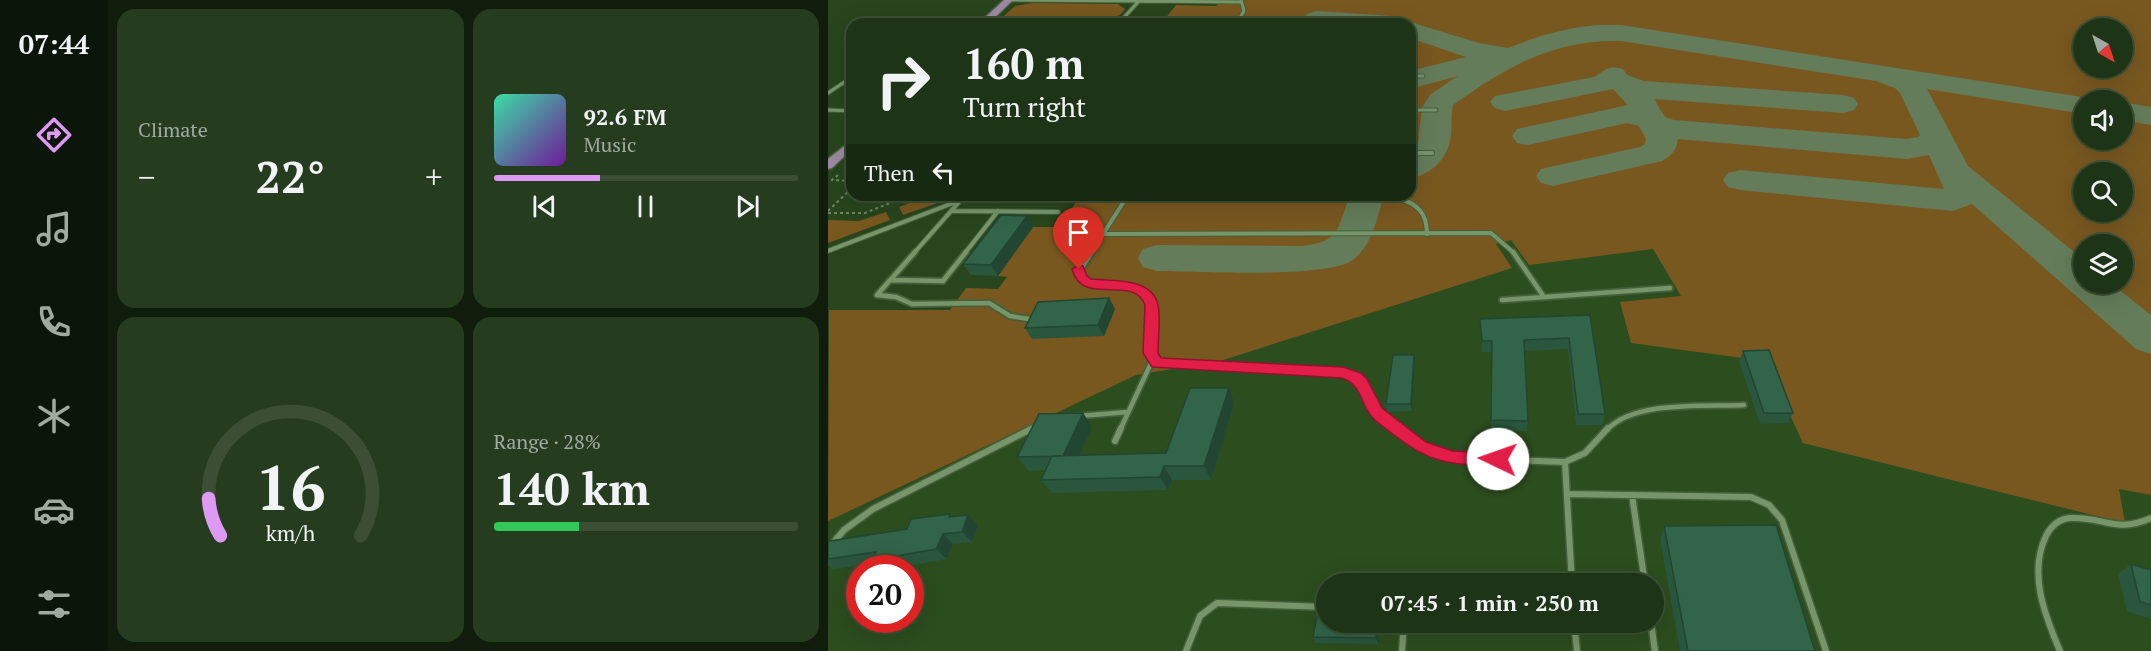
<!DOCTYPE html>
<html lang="en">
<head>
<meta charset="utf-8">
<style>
	:root { --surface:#1e3416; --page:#263c1f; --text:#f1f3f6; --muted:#a1aaa1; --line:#3c4f35; --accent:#dd99f3 }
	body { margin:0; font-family:"PT Serif",serif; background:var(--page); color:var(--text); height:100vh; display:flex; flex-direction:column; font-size:22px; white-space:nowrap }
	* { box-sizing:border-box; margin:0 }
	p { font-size:20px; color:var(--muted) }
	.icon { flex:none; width:33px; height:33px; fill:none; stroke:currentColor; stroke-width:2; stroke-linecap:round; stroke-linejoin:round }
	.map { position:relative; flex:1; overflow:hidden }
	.side { display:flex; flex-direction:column; gap:9px; padding:9px; background:#101d0c; width:720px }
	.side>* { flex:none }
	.hud { position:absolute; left:18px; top:18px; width:570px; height:183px; border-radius:18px; box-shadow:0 6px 24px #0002,0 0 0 2px var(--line); background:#1e3416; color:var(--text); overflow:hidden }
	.needle { width:39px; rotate:141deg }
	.controls { position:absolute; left:1245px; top:18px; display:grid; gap:12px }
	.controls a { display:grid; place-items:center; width:60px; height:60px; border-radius:50%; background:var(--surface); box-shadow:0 6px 24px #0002,0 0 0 2px var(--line); font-size:30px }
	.speed { position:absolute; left:18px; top:555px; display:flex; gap:12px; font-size:30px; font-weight:700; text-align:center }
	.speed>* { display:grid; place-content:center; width:78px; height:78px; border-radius:50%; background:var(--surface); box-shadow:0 6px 24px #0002,0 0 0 2px var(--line); line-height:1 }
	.speed .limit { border:9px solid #d22; background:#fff; color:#111 }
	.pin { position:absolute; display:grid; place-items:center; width:51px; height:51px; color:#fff; margin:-62px -26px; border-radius:50% 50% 50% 0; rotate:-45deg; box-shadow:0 0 6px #0007 }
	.pin .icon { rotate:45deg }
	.me { position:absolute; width:66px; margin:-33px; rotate:273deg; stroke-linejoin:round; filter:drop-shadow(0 0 4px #0008) }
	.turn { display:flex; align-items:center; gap:21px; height:126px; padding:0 18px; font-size:27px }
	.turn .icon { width:78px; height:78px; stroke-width:2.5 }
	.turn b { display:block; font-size:42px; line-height:51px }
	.then { display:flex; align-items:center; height:57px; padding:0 18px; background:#0003; gap:12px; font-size:22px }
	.big { font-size:45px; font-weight:700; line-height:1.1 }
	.side .widget { flex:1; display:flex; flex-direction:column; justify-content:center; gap:9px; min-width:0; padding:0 21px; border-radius:18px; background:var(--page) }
	.side .dial { align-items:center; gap:0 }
	.dial svg { height:156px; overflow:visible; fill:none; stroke:var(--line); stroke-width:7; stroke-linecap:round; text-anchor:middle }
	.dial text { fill:var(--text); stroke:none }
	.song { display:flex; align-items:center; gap:18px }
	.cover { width:72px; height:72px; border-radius:9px; background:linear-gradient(135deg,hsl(160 70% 55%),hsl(280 70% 35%)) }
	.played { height:6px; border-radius:3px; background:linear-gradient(90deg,var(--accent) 35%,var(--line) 35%) }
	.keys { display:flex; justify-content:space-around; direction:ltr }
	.heat { display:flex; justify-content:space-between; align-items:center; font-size:33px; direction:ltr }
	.charge { height:9px; border-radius:4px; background:linear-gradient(90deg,#34c759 28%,var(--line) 0) }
	.side .tiles { flex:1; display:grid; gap:9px; grid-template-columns:repeat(2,1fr) }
	.trip { position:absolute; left:488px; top:573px; width:348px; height:60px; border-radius:30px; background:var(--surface); box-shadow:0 6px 24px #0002,0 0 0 2px var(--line); font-weight:700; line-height:60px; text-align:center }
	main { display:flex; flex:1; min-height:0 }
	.menu { display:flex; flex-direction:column; width:108px; justify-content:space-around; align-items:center; background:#0c1509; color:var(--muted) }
	.menu .icon { width:42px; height:42px }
	.menu .on { color:var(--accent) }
	.menu b { font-size:27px; color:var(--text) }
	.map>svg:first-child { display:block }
	.built { fill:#2c4d1e; fill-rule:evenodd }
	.green { fill:#795820; fill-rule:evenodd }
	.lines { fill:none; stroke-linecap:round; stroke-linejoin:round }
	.taxiway { fill:#647c5a; fill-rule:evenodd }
	.lane-far3-casing { stroke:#465f3b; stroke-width:5 }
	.lane-far2-casing { stroke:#465f3b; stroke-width:6 }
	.lane-far1-casing { stroke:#465f3b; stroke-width:8 }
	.lane-casing { stroke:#465f3b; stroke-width:9 }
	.primary-casing { stroke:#465f3b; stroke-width:3 }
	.path { stroke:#6e8664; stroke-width:2; stroke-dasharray:3 3; stroke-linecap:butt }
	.lane-far3 { stroke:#76966a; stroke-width:3 }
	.lane-far2 { stroke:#76966a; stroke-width:4 }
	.lane-far1 { stroke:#76966a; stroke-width:4.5 }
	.lane { stroke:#76966a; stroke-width:6 }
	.primary { fill:#9c88a2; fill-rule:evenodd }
	.wall { fill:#2a563e }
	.shaded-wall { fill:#224632 }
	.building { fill:#316448; stroke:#224632; stroke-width:1.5 }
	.route { fill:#e11d48; stroke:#92132f; stroke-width:1.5 }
</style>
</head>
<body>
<main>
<nav class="menu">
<b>07:44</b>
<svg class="icon on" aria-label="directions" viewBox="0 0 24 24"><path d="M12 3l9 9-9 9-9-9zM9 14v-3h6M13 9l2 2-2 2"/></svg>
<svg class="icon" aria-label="music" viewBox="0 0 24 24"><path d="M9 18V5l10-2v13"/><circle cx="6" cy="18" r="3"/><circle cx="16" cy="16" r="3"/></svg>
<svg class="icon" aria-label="phone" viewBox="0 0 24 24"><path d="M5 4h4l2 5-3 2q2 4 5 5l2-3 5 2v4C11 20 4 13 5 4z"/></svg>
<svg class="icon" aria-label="climate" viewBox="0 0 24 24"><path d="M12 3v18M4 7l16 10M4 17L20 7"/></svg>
<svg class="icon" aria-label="car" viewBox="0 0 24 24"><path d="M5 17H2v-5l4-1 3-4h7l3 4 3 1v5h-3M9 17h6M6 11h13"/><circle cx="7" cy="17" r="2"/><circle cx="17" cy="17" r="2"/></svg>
<svg class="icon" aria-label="filters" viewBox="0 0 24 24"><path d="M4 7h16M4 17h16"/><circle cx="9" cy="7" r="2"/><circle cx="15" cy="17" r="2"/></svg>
</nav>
<section class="side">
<div class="tiles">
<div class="widget"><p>Climate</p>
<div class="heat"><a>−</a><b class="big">22°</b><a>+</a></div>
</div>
<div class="widget">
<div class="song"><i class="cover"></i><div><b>92.6 FM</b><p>Music</p></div></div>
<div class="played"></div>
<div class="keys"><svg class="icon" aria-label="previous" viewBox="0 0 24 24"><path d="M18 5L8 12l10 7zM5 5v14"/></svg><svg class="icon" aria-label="pause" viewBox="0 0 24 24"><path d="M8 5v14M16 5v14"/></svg><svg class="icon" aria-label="next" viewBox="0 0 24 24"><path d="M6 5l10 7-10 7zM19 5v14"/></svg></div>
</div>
<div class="widget dial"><svg viewBox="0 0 100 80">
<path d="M14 69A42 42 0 1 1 86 69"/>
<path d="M14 69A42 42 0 0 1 8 50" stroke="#dd99f3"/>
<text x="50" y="56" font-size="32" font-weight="700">16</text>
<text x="50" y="72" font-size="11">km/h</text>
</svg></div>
<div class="widget"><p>Range · 28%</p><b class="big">140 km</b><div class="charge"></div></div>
</div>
</section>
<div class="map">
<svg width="1323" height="651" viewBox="0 0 1323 651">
	<rect width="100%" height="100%" fill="#28451d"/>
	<path class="built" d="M393,0H1323V651H0L1,310H122L138,288L171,289L179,276L143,275L180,226L231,227L248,200L582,195V24H372ZM1256,28H1294V68H1256ZM1256,100H1294V140H1256ZM1256,172H1294V212H1256ZM1256,244H1294V284H1256ZM32,568H82V620H32ZM498,584H825V622H498Z"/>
	<path class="green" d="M393,0H1323V495L1291,489L1297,523L975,443L937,361L803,343L792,302L853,296L825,249L701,265L683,240L668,244L684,268L392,361L308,375L0,521L1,310H122L138,288L170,289L179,277L170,276L205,227H231L249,201L240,200L244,195H582V24H338L341,20H336L348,5L388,6ZM1256,28H1294V68H1256ZM1256,100H1294V140H1256ZM1256,172H1294V212H1256ZM1256,244H1294V284H1256Z
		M205,3L290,4L297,9L292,15L286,17H229L217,19L209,24H167L187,6Z
		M104,195H124L121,199L75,215L71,207Z
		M58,212L62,220L0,243V220L31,221Z"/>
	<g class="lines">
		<path class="taxiway" d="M488,11L564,16L573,19L576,24L582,22L651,43L680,48L712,36L745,28L769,25H793L1267,99L1268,100H1256V114L1099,89L1140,166L1256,260V284H1284L1323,315V354L1308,349L1144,204L1125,211L912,190L900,187L895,180L900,173L912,170L1116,189L1101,155L1079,159L850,139C848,151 844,155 834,161L725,186L713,183L708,176L713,169L812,147L817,144L818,139L811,126L799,123L700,145L689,143L684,136L689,129L800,105L785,89L677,111L667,108L662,102L667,96L766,77C779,70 778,65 795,69L799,75L816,81L1015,95L1026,98L1030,104L1026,110L1015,113L826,99L837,117L846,120L1079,139L1090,137L1092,135L1072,93L1067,88L1048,81L793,41C725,39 679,67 625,105C623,114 624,124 623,134C621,158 605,173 582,179V155L590,144L594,107L603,94L630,76L582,89V71L638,57L582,38V24H479L475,19L479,14Z
			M1294,102L1323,107V125L1294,120Z
			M522,195H556C549,218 545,244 525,260C498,279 367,271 329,271L315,267L310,258L315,249L329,245L473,246C513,242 509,229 522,195Z"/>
		<defs>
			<path id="lane-far3" d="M181,0L311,1L290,24
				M311,1L413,2
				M408,24L416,11L413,0
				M582,76H595
				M0,93L24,77
				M0,110L24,111
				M582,110H608"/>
			<path id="lane-far2" d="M582,153H604
				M299,197L570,198C590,204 599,213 599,234
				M124,211L230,212
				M275,234L663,233L686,253
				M0,251L133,200L138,195
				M86,253L131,202
				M137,253L170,211
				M263,253L300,195"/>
			<path id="lane-far1" d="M264,252L251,272C266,296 295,276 315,293C335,310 310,344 329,363L515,372L534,383L544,407L571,430
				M685,252L716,297
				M62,280L115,281L138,252
				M49,295L68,297L84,304L161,303L182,316L201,319
				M49,295L87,252
				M674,300L842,288
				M251,416L300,412
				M202,430L208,427
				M292,430L325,359
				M779,430C806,400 878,407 916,405"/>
			<path id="lane" d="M570,428L602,452L625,458L737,462L757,453L780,428
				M287,441L293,428
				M737,462L744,584
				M739,494L923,497L941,505L954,520L998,651
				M804,495L817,584
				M0,549L16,530L45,509L205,428
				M746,622L749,651
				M823,622L827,651
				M358,651L372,616L389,603L498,607
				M574,651L576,622
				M1232,651C1217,616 1200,573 1218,536C1223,526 1231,519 1242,518C1276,516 1287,534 1323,518"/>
			<path id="primary" d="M176,0H185L160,24H150Z
				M24,140V149L4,168L0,169V159Z"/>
		</defs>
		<use href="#lane-far3" class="lane-far3-casing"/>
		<use href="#lane-far2" class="lane-far2-casing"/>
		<use href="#lane-far1" class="lane-far1-casing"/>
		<use href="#lane" class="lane-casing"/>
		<use href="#primary" class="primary-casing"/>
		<path class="path" d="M10,175L4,180L24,181
			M0,211L24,188
			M0,213H37L82,195"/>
		<use href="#lane-far3" class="lane-far3"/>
		<use href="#lane-far2" class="lane-far2"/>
		<use href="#lane-far1" class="lane-far1"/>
		<use href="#lane" class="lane"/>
		<use href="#primary" class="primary"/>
	</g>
	<path class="wall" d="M190,195H244L240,200L193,199Z
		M199,216L205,227L170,276L143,275L135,264Z
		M281,298L287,309L276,336L204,339L197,328Z
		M762,315L777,414L775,425H748L740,349L697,351L700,421L699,431H663L664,352H654L652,319Z
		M915,351L965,413L960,423L932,424L911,362Z
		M587,362L584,411L559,412L558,404Z
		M406,403L383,480H344L340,490L224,493L213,480L217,470L201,471L189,457L255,413L264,427L251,455L338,453Z
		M125,516L150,525L144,542L125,544L119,559L80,566L79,568H41L42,564L5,569L0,566V543L79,529Z
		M836,526L987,651H852L832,539Z
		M1303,564L1323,570V619L1299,611L1290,574Z
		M553,624L550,644L487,643L485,637Z"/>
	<path class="shaded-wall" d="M237,195H244L240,200Z
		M199,216L205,227L170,276L163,265Z
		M281,298L287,309L276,336L270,325Z
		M586,355L587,362L584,411L583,404Z
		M401,388L406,403L383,480L376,466Z
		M255,413L264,427L245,469L235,456Z
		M336,466L344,480L340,490L332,477Z
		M140,515L150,525L144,542L134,532Z
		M115,534L125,544L119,559L108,549Z
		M69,556L80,566L79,568H70L65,565Z
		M550,622H552L553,624L550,644L548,638Z"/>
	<path class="building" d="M173,215L199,216L163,265L135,264Z
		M281,298L270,325L197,328L210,302Z
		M762,315L777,414H750L741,338L696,340L700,421L663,420L664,341H654L652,319Z
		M941,350L965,413H936L915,351Z
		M565,355H586L583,404H558Z
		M362,388H401L376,466H336L332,477L213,480L224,456L338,453Z
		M255,413L235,456L189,457L211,414Z
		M122,514L121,517L140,515L134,532L115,534L108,549L69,556L65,565L41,568L48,552L0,559V543L2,541L79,529L83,519Z
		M948,525L987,651H860L836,526Z
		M1303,564L1323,570V605L1312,602Z
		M489,616L498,617V622H550L548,638L485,637Z"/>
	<path class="route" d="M251,265L255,266L259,276L263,279C284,281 324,277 330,305C333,319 330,338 330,353L333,358L515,367L533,373L539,379L554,408L598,442L625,451L670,453L675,455L678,459L675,464L670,466C623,464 604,465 566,435C559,429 550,424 544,417C532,403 534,385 514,378L324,367L315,353L317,305C305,273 254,308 244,269Z"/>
</svg>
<div class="controls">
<a><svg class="needle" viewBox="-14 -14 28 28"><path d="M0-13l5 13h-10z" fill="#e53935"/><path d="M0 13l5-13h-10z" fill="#a1aaa1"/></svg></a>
<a><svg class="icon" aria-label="sound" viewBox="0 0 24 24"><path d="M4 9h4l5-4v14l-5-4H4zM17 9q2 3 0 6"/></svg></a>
<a><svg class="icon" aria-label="search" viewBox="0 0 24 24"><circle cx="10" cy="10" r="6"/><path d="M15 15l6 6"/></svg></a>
<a><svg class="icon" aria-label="layers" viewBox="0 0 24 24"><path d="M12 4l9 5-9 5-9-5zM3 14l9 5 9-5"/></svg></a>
</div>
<div class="speed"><div class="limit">20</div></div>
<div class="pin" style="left:251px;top:269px;background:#d93025"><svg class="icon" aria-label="arrive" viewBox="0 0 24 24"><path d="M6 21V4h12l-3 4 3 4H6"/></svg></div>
<svg class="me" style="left:670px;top:459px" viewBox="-20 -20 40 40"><circle r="19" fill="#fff"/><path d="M0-13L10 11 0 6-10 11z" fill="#e11d48"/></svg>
<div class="trip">07:45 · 1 min · 250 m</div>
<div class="hud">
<div class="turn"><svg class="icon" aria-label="right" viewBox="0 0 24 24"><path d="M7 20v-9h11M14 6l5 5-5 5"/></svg><div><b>160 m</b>Turn right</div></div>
<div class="then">Then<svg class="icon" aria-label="left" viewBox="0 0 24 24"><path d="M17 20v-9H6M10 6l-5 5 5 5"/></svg></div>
</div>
</div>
</main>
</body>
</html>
